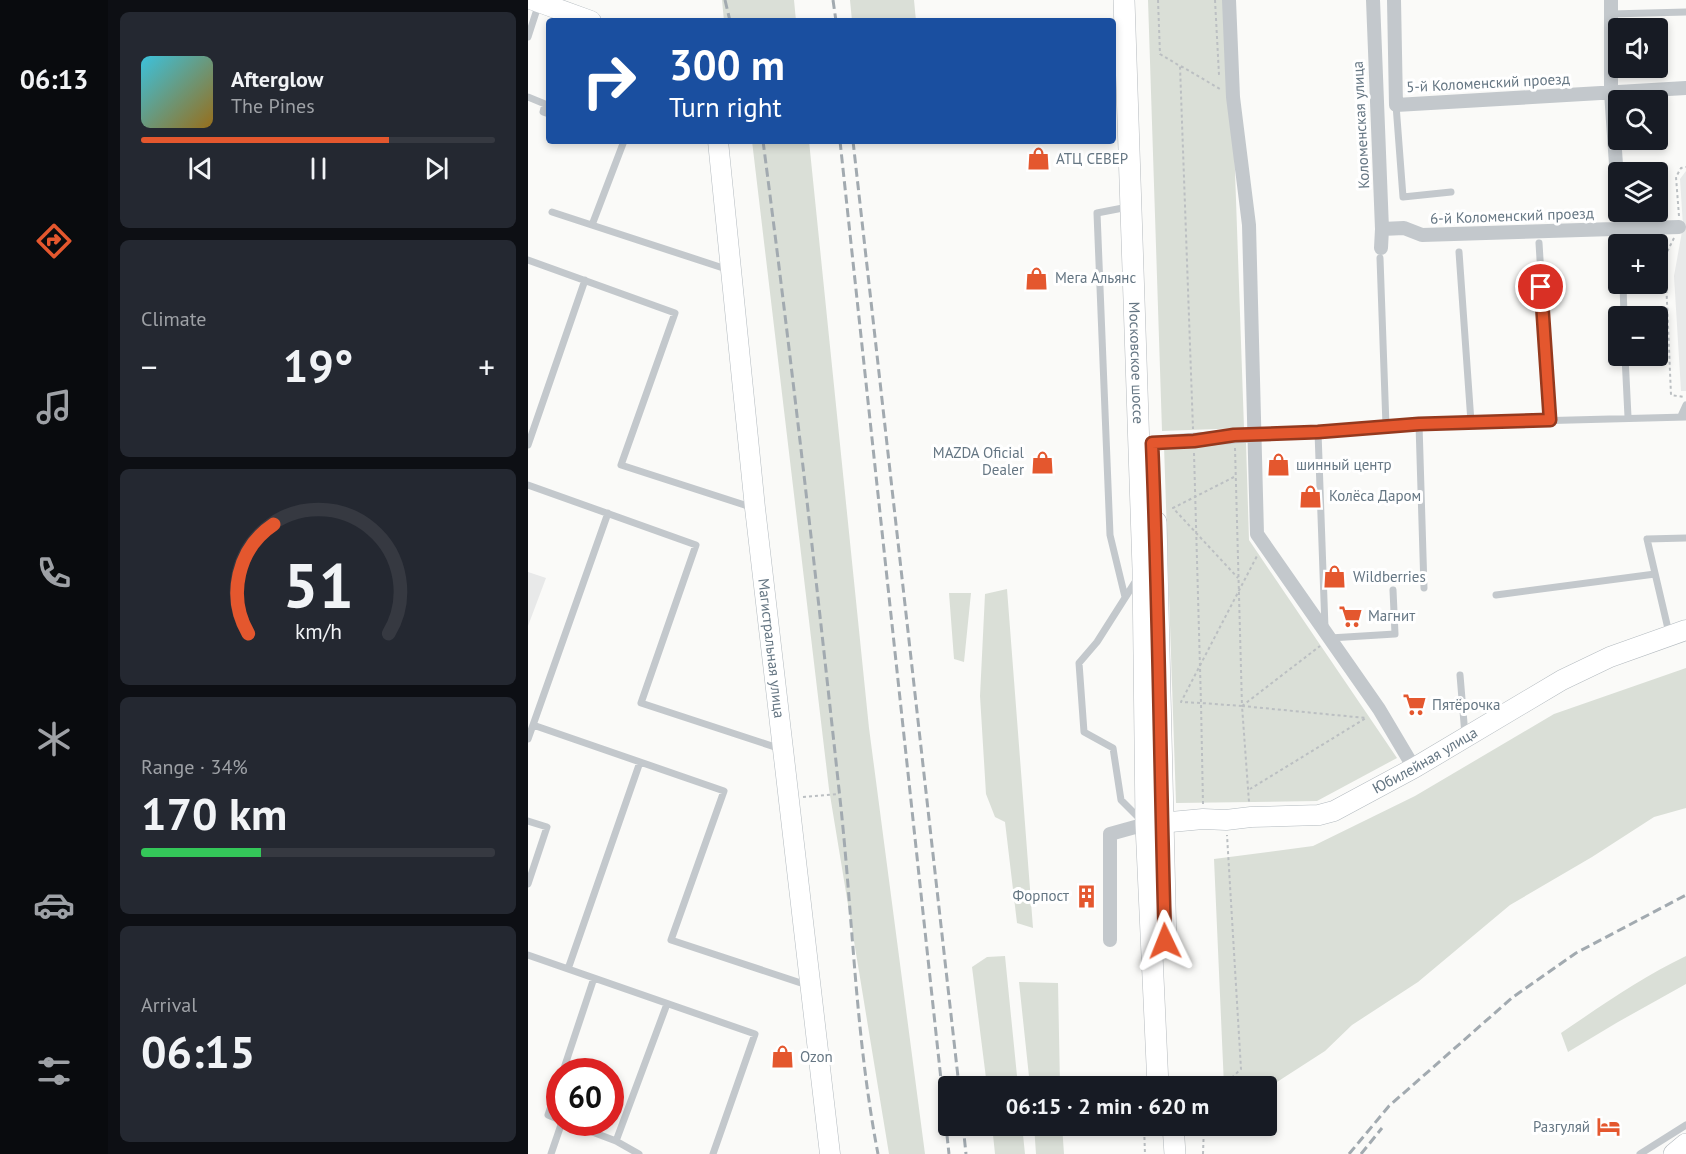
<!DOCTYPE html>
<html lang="en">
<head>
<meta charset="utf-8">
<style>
	:root { --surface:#171b24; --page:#242831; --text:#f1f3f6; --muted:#9ea1a6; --line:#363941; --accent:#e4572e }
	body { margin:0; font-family:"PT Sans",sans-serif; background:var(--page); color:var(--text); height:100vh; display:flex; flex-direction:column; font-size:22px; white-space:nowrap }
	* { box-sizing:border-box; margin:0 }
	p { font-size:20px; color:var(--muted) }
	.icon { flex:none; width:33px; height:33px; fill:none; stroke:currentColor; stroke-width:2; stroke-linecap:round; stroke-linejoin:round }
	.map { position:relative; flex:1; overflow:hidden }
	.drawer { display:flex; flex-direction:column; gap:12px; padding:12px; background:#0d0f14; width:420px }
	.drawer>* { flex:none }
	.guide { position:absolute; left:18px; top:18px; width:570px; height:126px; border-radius:6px; box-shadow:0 3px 9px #0003; background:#1a4fa0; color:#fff; overflow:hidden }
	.controls { position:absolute; left:1080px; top:18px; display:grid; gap:12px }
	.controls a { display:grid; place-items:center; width:60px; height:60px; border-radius:6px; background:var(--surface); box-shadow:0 3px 9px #0003; font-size:30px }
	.speed { position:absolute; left:18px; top:1058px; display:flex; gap:12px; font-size:30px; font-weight:700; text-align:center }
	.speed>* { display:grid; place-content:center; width:78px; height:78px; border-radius:50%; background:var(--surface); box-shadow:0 3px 9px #0003; line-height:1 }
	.speed .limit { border:9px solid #d22; background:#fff; color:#111 }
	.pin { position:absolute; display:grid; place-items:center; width:51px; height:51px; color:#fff; margin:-26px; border:3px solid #fff; border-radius:50%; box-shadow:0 2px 6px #0007 }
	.me { position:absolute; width:66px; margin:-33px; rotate:358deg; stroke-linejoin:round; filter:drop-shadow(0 0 4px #0008) }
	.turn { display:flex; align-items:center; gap:21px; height:126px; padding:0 24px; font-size:27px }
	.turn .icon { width:78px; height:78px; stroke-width:2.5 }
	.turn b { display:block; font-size:42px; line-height:51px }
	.big { font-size:45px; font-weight:600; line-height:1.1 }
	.drawer .widget { flex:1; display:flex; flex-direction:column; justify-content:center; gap:9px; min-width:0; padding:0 21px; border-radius:9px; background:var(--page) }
	.drawer .dial { align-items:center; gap:0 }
	.dial svg { height:156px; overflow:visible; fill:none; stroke:var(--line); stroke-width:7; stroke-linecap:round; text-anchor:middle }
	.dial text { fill:var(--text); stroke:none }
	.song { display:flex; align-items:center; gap:18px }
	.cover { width:72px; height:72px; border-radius:9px; background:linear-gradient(135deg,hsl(190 70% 55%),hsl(40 70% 35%)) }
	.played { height:6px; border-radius:3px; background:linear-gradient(90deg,var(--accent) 70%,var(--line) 70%) }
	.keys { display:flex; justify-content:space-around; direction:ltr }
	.heat { display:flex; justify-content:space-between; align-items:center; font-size:33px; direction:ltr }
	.charge { height:9px; border-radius:4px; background:linear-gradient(90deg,#34c759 34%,var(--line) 0) }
	.trip { position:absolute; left:410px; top:1076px; width:339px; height:60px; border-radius:6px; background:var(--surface); box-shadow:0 3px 9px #0003; font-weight:600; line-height:60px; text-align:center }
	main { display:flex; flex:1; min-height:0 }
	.dock { display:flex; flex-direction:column; width:108px; justify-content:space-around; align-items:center; background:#090b0e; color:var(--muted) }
	.dock .icon { width:42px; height:42px }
	.dock .selected { color:var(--accent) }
	.dock b { font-size:27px; color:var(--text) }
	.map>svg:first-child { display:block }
	.built { fill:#e8e9e9 }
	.green { fill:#dadfd7 }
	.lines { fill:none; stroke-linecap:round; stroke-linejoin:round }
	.secondary-casing { stroke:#b3babf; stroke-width:21 }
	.primary-casing { stroke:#b5babe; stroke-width:22 }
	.path { stroke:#bbbfc2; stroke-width:2; stroke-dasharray:3 3; stroke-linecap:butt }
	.lane { stroke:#c3c8cc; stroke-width:7 }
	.street { stroke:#c3c8cc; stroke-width:14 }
	.secondary { stroke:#fff; stroke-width:20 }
	.primary { stroke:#fff; stroke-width:21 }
	.rail { stroke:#a2aab0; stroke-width:3; stroke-dasharray:9 4.5; stroke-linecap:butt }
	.route-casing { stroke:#94391e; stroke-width:15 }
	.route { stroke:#e4572e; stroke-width:10 }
	.labels { text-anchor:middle; stroke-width:6; stroke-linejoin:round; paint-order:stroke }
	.street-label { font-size:15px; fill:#657683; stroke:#fff }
	.poi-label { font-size:15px; fill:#657683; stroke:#fff; text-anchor:start }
</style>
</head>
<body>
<main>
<nav class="dock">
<b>06:13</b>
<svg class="icon selected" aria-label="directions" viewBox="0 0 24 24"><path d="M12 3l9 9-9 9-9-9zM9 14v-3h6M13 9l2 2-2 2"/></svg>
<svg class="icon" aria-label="music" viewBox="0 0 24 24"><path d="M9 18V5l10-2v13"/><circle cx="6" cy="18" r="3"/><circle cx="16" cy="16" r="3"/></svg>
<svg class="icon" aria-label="phone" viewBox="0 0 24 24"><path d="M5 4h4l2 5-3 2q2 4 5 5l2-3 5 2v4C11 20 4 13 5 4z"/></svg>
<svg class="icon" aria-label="climate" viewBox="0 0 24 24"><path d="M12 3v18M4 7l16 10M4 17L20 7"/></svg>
<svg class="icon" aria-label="car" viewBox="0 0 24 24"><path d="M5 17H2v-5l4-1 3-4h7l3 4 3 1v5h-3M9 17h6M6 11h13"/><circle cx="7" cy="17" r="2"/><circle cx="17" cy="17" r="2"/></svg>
<svg class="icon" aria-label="filters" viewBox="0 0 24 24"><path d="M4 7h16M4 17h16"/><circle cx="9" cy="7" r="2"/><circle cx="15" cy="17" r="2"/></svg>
</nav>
<section class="drawer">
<div class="widget">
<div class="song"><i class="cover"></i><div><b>Afterglow</b><p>The Pines</p></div></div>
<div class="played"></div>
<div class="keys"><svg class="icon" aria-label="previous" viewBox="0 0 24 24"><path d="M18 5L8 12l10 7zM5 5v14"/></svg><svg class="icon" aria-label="pause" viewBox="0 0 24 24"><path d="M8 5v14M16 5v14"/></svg><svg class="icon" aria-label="next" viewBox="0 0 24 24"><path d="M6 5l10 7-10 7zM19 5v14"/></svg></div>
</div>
<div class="widget"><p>Climate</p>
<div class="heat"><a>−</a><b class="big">19°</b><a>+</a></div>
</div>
<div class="widget dial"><svg viewBox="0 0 100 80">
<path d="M14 69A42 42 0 1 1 86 69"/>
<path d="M14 69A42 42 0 0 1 27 13" stroke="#e4572e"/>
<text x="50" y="56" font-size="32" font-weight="700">51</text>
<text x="50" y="72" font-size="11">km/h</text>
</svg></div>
<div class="widget"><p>Range · 34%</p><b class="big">170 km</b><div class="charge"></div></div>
<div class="widget"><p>Arrival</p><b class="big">06:15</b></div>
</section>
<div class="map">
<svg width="1158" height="1154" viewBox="0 0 1158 1154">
	<rect width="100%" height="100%" fill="#fafaf8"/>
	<path class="built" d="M1158,171V391H1153L1146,276L1155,226L1152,179Z
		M0,572L18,578L0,626Z"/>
	<path class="green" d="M194,0H266L268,21H196Z
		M322,0H386L388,21H324Z
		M620,0H701L716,428L634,431Z
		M224,141H281L341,728L397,1154H361L301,789Z
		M718,443L721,540L869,758L789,801L648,803L636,446Z
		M479,589L505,928L489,923L477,822L467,817L458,794L452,696L457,594Z
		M421,593H443L436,662L426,659Z
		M1158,668V808L1126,817L1064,857L982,905L890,982L824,1025L797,1051L738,1089V1086H696L686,859L785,846L887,796L1026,714Z
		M477,956L490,1086H459L444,967L459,957Z
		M1158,956V984L1090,1022L1040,1052L1033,1033C1073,1006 1114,977 1158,956Z
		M491,982L530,983L532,1086H502Z
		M464,1125H494L497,1154H467Z
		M506,1125H534L536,1154H508Z"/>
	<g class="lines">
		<defs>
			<g id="secondary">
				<path d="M5,0L63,21"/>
				<path id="s1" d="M190,141L227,508L302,1154"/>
				<path id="s2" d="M621,824L675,819L698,820L723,817L791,815L806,811L886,768L1034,680L1082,657L1158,630"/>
			</g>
			<g id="primary">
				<path id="s3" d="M596,0L615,569L618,824L630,1086"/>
				<path d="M628,522L638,947"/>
				<path d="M645,1125L647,1154"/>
				<path d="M1146,1154L1158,1144"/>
			</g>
		</defs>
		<use href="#secondary" class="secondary-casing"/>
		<use href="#primary" class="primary-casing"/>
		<path class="path" d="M630,0L632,54L652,66L665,429
			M687,0L691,75
			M653,66L692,89
			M1151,216L1148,177L1153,168L1158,167
			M1146,238L1137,256L1143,395L1156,397
			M707,448L714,706
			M666,453L673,703L714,706L721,802
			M706,477L645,508L710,578
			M714,706L838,718L722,789
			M714,706L792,646
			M275,797L311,794
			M675,804L673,703L653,702L730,554
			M695,1086L713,1069L699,835
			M616,1125L617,1154
			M675,1154L676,1125"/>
		<path class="lane" d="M1083,14L1158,12
			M0,37L11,3
			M0,97L17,104L15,112L21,114
			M868,105L875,197L923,192
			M24,212L192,267L202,268
			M64,225L96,141
			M1093,239V244
			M1011,243L1022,420
			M931,252L943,422
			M852,258L858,426
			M0,260L147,313L93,465L226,508
			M1095,284L1096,316
			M1097,356L1100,417
			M1153,416L1158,405
			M891,424L896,588
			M790,432L797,628
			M728,435L790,432L891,424L1158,417
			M0,445L57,280
			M0,485L168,545L113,703L253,749
			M80,513L5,725L196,791L143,940L279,985
			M609,579L569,642L551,663L556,732L585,748L593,800L614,821
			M968,595L1127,574
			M597,597L582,535L569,213L600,207
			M1141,633L1119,539L1158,538
			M802,638L867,634L865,590
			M932,675L937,735
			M0,739L5,725
			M0,821L19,827L0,884
			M0,955L227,1034L185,1154
			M40,969L112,762
			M35,1071L66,978
			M32,1080L20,1115L32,1120
			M38,1122L88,1141L111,1154
			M88,1141L139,1004
			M23,1154L34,1122
			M1112,1154L1158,1125"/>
		<path class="street" d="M701,0L705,97L721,225L729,534L851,709L886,768
			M845,0L854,229L853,248
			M866,0L868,105L1158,88
			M1083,0V92L1090,194
			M1092,212L1093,229
			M854,229L876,228L894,235L1151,227
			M624,443L728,435
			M582,940V834L618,824"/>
		<use href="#secondary" class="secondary"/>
		<use href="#primary" class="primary"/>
		<path class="rail" d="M197,0L202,21
			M305,0L308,21
			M235,141C264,363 289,585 313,808C325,923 328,1040 350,1154
			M312,141L421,1154
			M325,141L431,1086
			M435,1125L438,1154
			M821,1154L861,1106L985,997L1048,953L1158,895
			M833,1154L854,1128"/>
	</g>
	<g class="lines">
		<defs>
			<path id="route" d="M637,941C632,775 631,609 624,443L666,441L706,435L790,432L891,424L1022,420L1013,287"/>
		</defs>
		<use href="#route" class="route-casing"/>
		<use href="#route" class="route"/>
	</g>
	<defs>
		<symbol id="shop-bare" viewBox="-9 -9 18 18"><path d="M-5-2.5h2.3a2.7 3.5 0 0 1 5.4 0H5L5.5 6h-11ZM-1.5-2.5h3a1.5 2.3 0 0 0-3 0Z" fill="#e4572e" stroke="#fff" stroke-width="2.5" paint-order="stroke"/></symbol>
		<symbol id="supermarket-bare" viewBox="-9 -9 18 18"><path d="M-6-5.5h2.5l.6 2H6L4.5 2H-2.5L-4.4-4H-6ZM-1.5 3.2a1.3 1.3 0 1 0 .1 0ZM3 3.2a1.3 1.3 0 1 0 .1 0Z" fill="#e4572e" stroke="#fff" stroke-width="2.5" paint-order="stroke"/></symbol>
		<symbol id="building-bare" viewBox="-9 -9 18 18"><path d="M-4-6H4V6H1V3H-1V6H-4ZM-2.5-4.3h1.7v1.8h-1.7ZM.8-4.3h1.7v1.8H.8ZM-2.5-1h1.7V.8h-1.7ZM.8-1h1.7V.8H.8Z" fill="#e4572e" stroke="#fff" stroke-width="2.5" paint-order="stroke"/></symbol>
		<symbol id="hotel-bare" viewBox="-9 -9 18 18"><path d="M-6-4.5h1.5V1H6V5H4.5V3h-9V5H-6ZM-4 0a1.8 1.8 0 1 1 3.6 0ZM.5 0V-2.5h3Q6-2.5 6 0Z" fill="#e4572e" stroke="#fff" stroke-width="2.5" paint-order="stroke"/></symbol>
	</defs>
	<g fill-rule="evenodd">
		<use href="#shop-bare" x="494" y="142" width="33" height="33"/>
		<use href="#shop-bare" x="492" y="262" width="33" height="33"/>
		<use href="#shop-bare" x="498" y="446" width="33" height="33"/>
		<use href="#shop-bare" x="734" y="448" width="33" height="33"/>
		<use href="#shop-bare" x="766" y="480" width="33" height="33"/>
		<use href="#shop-bare" x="790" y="560" width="33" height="33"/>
		<use href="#supermarket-bare" x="806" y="600" width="33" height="33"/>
		<use href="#supermarket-bare" x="870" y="688" width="33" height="33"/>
		<use href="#building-bare" x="542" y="880" width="33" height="33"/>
		<use href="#shop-bare" x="238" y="1040" width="33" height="33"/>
		<use href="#hotel-bare" x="1064" y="1110" width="33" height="33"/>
	</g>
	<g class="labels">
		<g class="street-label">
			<text transform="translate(960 83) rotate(-3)" y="5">5-й Коломенский проезд</text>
			<text transform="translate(833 125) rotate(-93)" y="5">Коломенская улица</text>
			<text transform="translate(984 216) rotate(-2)" y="5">6-й Коломенский проезд</text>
			<text dy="5" stroke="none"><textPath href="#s3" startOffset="363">Московское шоссе</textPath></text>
			<text dy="5" stroke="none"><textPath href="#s1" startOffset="510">Магистральная улица</textPath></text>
			<text dy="5" stroke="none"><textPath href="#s2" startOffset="290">Юбилейная улица</textPath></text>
		</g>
		<g class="poi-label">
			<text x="528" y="164">АТЦ СЕВЕР</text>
			<text x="527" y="283">Мега Альянс</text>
			<text x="496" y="458" text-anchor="end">MAZDA Oficial<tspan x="496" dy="17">Dealer</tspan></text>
			<text x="768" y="470">шинный центр</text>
			<text x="801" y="501">Колёса Даром</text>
			<text x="825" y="582">Wildberries</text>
			<text x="840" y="621">Магнит</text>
			<text x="904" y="710">Пятёрочка</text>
			<text x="541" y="901" text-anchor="end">Форпост</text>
			<text x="272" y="1062">Ozon</text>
			<text x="1062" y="1132" text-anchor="end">Разгуляй</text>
		</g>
	</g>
</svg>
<div class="controls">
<a><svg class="icon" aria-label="sound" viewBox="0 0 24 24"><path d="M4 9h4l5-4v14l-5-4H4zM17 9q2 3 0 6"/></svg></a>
<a><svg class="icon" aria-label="search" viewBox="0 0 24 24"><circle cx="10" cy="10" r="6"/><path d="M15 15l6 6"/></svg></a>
<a><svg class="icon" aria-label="layers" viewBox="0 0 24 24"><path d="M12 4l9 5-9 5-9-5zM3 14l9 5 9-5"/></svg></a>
<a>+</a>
<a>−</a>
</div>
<div class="speed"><div class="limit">60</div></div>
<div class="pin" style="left:1013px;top:287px;background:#d93025"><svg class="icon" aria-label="arrive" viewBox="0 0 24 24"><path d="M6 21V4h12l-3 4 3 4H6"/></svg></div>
<svg class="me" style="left:637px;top:941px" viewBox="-20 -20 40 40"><path d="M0-17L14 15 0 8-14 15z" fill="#e4572e" stroke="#fff" stroke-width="4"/></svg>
<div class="trip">06:15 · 2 min · 620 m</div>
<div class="guide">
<div class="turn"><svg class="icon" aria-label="right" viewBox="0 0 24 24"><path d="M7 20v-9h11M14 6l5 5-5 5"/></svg><div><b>300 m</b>Turn right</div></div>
</div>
</div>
</main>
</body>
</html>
